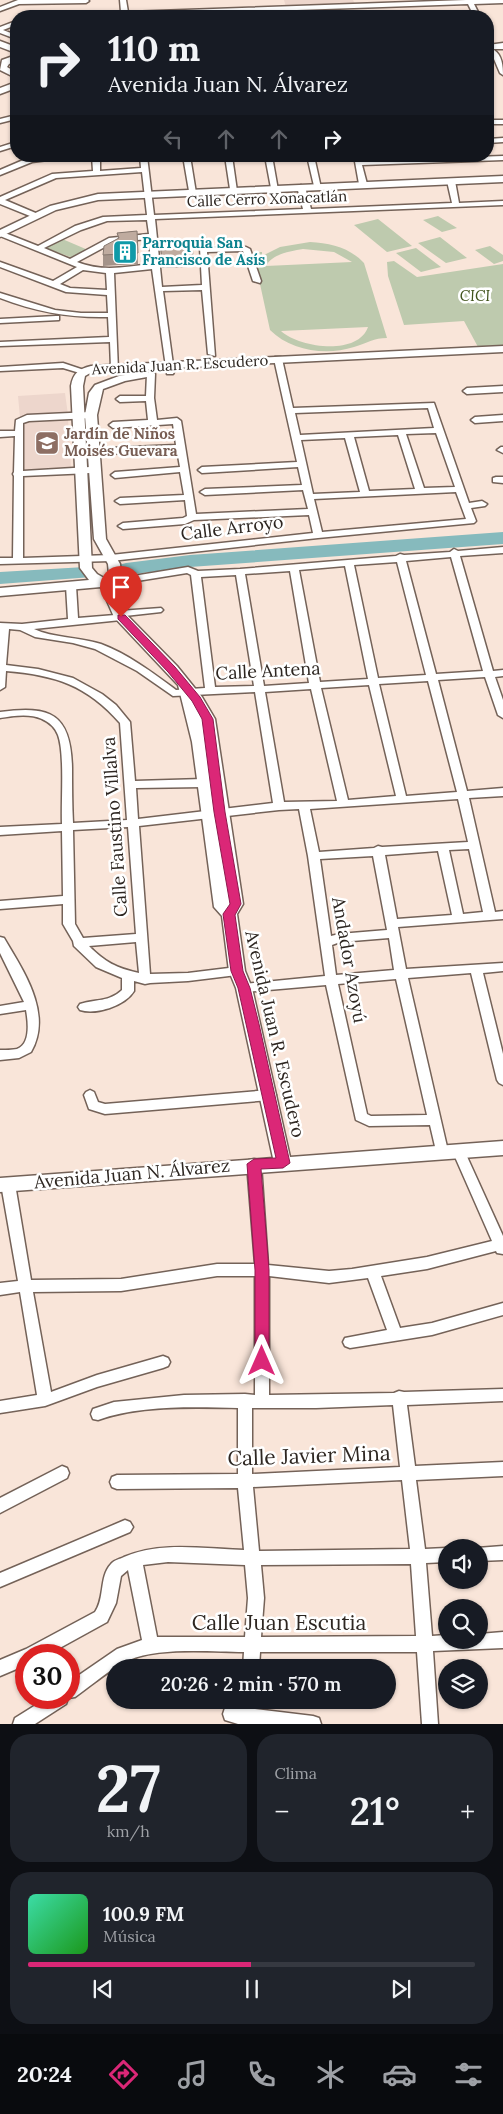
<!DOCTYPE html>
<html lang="es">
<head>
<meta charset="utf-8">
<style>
	:root { --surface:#171b24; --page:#20242c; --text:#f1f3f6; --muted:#9ea1a6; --line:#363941; --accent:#db2777 }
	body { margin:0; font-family:Lora,serif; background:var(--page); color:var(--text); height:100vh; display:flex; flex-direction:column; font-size:19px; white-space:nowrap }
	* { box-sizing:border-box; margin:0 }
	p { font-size:16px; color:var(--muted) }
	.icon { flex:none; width:28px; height:28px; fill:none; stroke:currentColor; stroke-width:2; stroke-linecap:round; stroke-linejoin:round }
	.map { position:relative; height:1724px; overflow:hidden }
	.drawer { display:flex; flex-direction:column; gap:10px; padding:10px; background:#0d0f14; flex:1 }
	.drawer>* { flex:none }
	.hud { position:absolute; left:10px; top:10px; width:484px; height:152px; border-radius:20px; box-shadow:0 1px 4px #0004; background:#171b24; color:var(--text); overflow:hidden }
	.tools { position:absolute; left:438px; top:1539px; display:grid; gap:10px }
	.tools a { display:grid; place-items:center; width:50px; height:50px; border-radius:50%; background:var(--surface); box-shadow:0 1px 4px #0004; font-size:25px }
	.speed { position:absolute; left:15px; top:1644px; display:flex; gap:10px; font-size:25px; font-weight:700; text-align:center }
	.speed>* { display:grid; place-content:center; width:65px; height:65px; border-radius:50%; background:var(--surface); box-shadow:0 1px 4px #0004; line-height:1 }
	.speed .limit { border:8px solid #d22; background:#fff; color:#111 }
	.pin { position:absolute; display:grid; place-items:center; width:42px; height:42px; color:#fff; margin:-51px -21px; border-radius:50% 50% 50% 0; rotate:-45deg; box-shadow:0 0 5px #0007 }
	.pin .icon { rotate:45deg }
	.me { position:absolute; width:55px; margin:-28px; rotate:0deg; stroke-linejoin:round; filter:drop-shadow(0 0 4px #0008) }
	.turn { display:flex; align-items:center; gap:18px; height:105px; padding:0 15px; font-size:22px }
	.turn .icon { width:65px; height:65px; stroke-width:2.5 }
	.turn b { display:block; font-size:35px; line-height:42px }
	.lanes { display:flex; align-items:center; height:48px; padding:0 15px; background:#0003; justify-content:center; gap:25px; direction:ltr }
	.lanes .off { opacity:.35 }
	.big { font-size:38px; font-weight:600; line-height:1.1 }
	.drawer .card { flex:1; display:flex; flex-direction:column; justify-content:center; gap:8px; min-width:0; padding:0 18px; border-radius:20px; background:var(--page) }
	.drawer .dial { align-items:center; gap:0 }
	.dial b { font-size:65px; line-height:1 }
	.song { display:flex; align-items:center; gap:15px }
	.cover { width:60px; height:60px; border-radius:8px; background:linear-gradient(135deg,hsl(160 70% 55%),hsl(120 70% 35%)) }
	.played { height:5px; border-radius:2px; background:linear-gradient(90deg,var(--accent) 50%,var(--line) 50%) }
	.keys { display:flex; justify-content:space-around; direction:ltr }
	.heat { display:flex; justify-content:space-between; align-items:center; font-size:28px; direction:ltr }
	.drawer .tiles { flex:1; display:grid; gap:10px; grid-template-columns:1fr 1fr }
	.card:last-child { grid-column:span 2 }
	.trip { position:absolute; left:106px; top:1659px; width:290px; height:50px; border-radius:25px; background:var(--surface); box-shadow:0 1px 4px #0004; font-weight:600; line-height:50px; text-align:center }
	.tab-bar { display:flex; height:80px; justify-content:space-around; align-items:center; background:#090b0e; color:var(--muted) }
	.tab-bar .icon { width:35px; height:35px }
	.tab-bar .selected { color:var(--accent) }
	.tab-bar b { font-size:22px; color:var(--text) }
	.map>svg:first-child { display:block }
	.education { fill:#edd6cc }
	.green { fill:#becaae; fill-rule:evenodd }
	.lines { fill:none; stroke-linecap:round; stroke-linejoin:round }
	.river { fill:#86babd; fill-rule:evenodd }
	.minor-casing { stroke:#746258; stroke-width:3 }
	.secondary-casing { stroke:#746258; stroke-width:3 }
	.minor { fill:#fff; fill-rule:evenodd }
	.secondary { fill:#fff; fill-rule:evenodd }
	.wall { fill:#a49389 }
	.building { fill:#bfab9f; stroke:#86786f }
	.route { fill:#db2777; stroke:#8e194d }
	.labels { text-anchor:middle; stroke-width:5; stroke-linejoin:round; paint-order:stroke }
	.far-street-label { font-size:15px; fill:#2d2621; stroke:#fff }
	.far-culture-label { font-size:15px; font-weight:bold; fill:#0d838f; stroke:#fff; text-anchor:start }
	.far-park-label { font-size:15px; font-style:italic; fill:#40531a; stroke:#fff }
	.far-education-label { font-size:15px; font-weight:bold; fill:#785e54; stroke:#fff; text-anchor:start }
	.street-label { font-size:18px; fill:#2d2621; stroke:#fff }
	.near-street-label { font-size:21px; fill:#2d2621; stroke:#fff }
</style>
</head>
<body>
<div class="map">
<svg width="503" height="1724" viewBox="0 0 503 1724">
	<rect width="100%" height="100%" fill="#f9e5d9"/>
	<path class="education" d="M284,0H353L355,4L286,7Z
		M65,393L68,415L20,417L18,396Z
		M68,418L71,470L24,472V421Z"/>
	<path class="green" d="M438,216L457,228L442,232L423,220Z
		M378,219L412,246L387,252L354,225Z
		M440,237L467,258L446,263L418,243Z
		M60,238L88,250L73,258L43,247Z
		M310,242C331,243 350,248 364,263L387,338C374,338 367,343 354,347C326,356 291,351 270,330L253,252H262V256L280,247ZM303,249L334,252L352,262L266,266C272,254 291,251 303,249ZM368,327C358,356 300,348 281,331Z
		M490,246L503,255V261L494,264L475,250Z
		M416,248L441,267L421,272L396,253Z
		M394,261L417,277L503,264V345L478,347L464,321L404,325L388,276L387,262Z"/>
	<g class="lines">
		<path class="river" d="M503,532V544L190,567L126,575L119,573L116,569L119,565L126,563L190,555Z
			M85,567L92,569L95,573L92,577L0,584V572Z"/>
		<defs>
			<path id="minor" d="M18,0H88L89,1L86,3L19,4L0,11V7Z
				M120,0H126L128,12L466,0H503V3L474,4L480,16H474L468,4L128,16H51L54,14L121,12Z
				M16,21V25L3,30L16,35V39L0,33V27Z
				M494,50C502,55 503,66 503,75L500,73L491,52Z
				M16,115V119L0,123V119Z
				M488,120H503V124H488Z
				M503,138V142L488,143V139Z
				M16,142V146L0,151V147Z
				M45,156L60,157L56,159L32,162L0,175V170L28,158Z
				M92,156H100V171L141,168L140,156H147L154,215L303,209L297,187L301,185L305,187L311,209L452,203L447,181L451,179L455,181L459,203L503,201V205L155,219L162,287L202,285L200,248L246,247L250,249L261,281L260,283L253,281L243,251L207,252L215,356L208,354L202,290L163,291L174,372L173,374H167L152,269L114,273L118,370H112L111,368L110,342L0,346V342L109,337L108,317C70,318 36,312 0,298V293L55,310L81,313H108L107,295L66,292L0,267V262L53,281L77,267L0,236V231L38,246L75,226L103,217L147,215L142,172L56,178L5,200L38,214L39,216L35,218L0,204V197L52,174L93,171ZM147,220L149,234L109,238L70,259L44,248L81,230L107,221ZM149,239L151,264C125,267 102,272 77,262L114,242ZM83,270L106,273L107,290L70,288L60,284Z
				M183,156H190L196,193L189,191Z
				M225,156H232L237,191L230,189Z
				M265,156H272L278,190L271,188Z
				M307,156H314L321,188L314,186Z
				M354,156H360L361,161L503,156V160L362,165L367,184L363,186L359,184Z
				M56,316H59V320L0,323V319Z
				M275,357H281L282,359L293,408L434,403L469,503L482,501L487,504L485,506L471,508L476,521L474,523L318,538L111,561L0,564V558H13L14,476L13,474L14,472L15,436L0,437V431H15L16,420L27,415L91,412L95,415L91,418L29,421L23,423V471L90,467L94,470L90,473L23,476V558L111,555L313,533L309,515L194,520L185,524L123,529L118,526L123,523L183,518L187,516L185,500L120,504L115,501L120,498L184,495L180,472L115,478L111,475L115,472L180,467L177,450L109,454L105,451L109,448L176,445L173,424L113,428L109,425L113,422L148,420L146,401L120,402L116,399L120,396H146L147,374L151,371L155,374L154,398L157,420L177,418L181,421L196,514L308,509L303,490L205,495L200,492L205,489L302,485L298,467L202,473L198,470L202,467L297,462L274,359ZM428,408L434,428L300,435L295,413ZM436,433L455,487L424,488L406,434ZM398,435L415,489L369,491L354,437ZM345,438L360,492L313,494L301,440ZM456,492L466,519L322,532L314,499Z
				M63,363L87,371L83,374L63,368L0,371V367Z
				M503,386V392L467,394L463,391L467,388Z
				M503,415V421L475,423L471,420L475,417Z
				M501,447H503V453L497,450Z
				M496,477H503V483L493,482V478Z
				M503,547V553L460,556L493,671L503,670V676L495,677L503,700V718L498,715L485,677L438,680L467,791L503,788V796L469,798L495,912L503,911V919L398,927L406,969L503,963V971L483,973L503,1054V1085L499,1083L497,1080L471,973L408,978L448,1151L447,1155L442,1156L437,1155L430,1125L369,1126L356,1120L326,985L244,992L240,991L238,988L240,985L244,984L325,976L308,856L299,809L279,810L139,826L150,974L188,973L237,967L241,968L243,971L241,974L237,975L188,981L150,983L145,984L134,981V991C125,1006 96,1015 80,1010L78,1007L80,1004C95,999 110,1002 122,990V978L96,967L74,946L73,941L63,924V904L0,909V901L63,896L62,831L0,835V827L62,824C61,801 65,754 58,735C55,727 49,722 42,719C29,713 13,716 0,718V712C51,705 71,714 72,768C72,787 72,805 73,823L127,820L120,723C87,685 55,675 6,671L5,687L0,690V623L22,624L68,619L66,586L71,583L76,586L78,618L115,615L116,612L119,611L161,608L163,610L161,612L125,616L124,619L121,620L34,629C53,638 79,637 101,644C128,654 153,673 176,690L205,688L191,575L187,573L106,586L101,583L103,581L188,567L198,571L240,569L396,556L400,554L404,555L450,552L454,549L458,551ZM451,557L483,671L436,674L406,561ZM397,562L426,675L378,678L354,565ZM345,566L368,679L320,682L299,570ZM290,571L309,683L264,686L245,574ZM236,575L254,686L215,687L201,577ZM9,629L20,630L35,637L73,643L95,649L137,671L173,696L255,692L273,803L138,819L136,788L203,787L208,783L203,779L135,781L130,722L116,705L102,694L73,678L38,669L6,665ZM428,681L457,792L406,796L379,684ZM369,685L396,796L348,800L321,688ZM311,689L337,801L284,802L265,692ZM458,799L468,842L382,847L378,846L374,848L319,852L310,809ZM128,827L136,934L83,938L75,924L73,830ZM469,849L483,912L463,914L449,850ZM438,851L452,915L397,919L385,855ZM373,856L387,930L339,934L331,936L320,859ZM389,938L394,970L336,975L332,945L340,942ZM136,942L139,973C116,968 105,962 89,946ZM396,979L427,1115L371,1116L367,1114L338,984Z
				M0,937L4,938C24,972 53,1014 31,1052L19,1058L0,1060V1050C5,1050 12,1050 17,1049C31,1044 28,1021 26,1010L0,1014V1006L24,1002L0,953Z
				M90,1090L94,1092L98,1102L105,1104L270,1090L274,1092L276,1095L274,1098L270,1100L105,1114L89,1109L84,1095L86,1092Z
				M458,1145L463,1146L464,1150L503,1236V1254L497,1253L496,1251L427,1269L381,1276L400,1328L432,1323L503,1303V1315L432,1335L350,1348L345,1346L343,1342L345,1338L387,1330L368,1278L329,1283L269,1276V1395L394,1393L399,1391L404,1392L503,1389V1401L407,1405L415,1466L503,1462V1476L416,1480L425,1549L446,1548V1562L426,1563L432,1636L446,1635V1640H479V1634L503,1632V1648L433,1651L438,1724H422L417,1652H260L259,1668H243L244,1652C211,1652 159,1647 129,1660C111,1668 92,1685 75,1697L68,1698L66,1704L35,1724H13L15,1718L47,1698H69V1682L117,1649L142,1640L128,1570L121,1576L116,1603L107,1622L47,1655H26V1665L0,1676V1660L26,1649L95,1612C105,1598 99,1577 111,1564C114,1560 120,1559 124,1557C162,1541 204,1549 244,1550L238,1488L117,1489L112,1487L110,1482L112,1477L117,1475L238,1474V1408C193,1407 140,1405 98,1420L93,1419L91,1414L93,1409L114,1402L184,1395L245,1394L255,1395V1276H217L121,1291L33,1292L51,1392L97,1375L163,1356L168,1358L170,1362L168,1366L163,1368L97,1387L45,1406L0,1413V1401L37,1395L20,1292L0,1295V1283L18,1281L1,1184L3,1180L8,1179L13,1180L15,1184L31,1280L121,1279L217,1264H255L247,1164L249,1160L254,1159L259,1160L261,1164L268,1265L329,1271L352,1269L427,1257L492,1241L452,1150L453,1146ZM393,1405L400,1467L252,1474V1408H316ZM402,1480L410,1549L259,1551L253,1487ZM168,1562L245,1565L248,1598L245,1637H157L143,1565ZM411,1564L416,1636L261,1637L264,1598L261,1565Z
				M62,1466L67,1468L69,1473L67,1478L0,1513V1498Z
				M125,1520L130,1522L133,1527L130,1532L0,1587V1573Z
				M503,1546V1560L479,1561V1548H477Z
				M240,1700H256L255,1709L313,1716L319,1718L321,1724H238L225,1720L223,1714L225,1708L231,1706L239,1707Z"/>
			<path id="secondary" d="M0,41L16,47V53L0,47Z
				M503,43V49H488V45Z
				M16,55V61L9,64L7,67L16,72V78L0,70L2,60Z
				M16,82V88L0,94V88Z
				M503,176V182L98,200L56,210L0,237V230L50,206L98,194Z
				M503,346V352L92,372L85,376L83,386L92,568L97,574L104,578L109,574L108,564L94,539L85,415L89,393L95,385L119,376L143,372L149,375L147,377L125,381L103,389L97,415L106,539L120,564L121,575L113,584L125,613L177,666L202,697L215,719L243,904L237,914L245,971L252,988L290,1157L503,1141V1155L0,1192V1178L273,1158L236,988L229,971L222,916L214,907L192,742L178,685L114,617L101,587L0,596V588L89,580L80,568L71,386C73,373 79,369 91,366Z"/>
		</defs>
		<use href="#minor" class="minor-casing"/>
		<use href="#secondary" class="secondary-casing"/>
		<use href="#minor" class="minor"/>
		<use href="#secondary" class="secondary"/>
	</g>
	<path class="wall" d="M137,231L138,264L103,266V255L118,238L117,233Z
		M160,243L193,258L194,267L162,268Z"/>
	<path class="building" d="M137,231L138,253L103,255L104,246L119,238L117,233Z
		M192,242L193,258L162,260L160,243Z"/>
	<path class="route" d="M118,615H125L175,667L200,697L213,719L225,812L241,904L235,915L243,971L250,988L259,1024L290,1163L283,1168L261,1169L269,1270V1361L267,1365L262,1367L257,1365L255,1361V1270L247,1164L254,1159L276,1158L238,988L231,971L223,914L230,904L214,812L202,719L192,701L168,672L118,619Z"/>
	<defs>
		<symbol id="building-square" viewBox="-11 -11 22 22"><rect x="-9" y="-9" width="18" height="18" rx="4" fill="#0f9aa8" stroke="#fff"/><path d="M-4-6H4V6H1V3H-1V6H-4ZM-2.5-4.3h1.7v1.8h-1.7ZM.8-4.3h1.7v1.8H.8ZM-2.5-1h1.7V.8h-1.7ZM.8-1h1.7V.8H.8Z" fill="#fff"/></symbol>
		<symbol id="school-square" viewBox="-11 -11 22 22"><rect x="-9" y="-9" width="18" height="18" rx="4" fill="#8d6e63" stroke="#fff"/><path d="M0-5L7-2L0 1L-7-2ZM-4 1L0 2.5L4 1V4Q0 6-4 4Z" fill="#fff"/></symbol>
	</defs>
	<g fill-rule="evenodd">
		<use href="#building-square" x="111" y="238" width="28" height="28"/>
		<use href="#school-square" x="33" y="429" width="28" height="28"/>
	</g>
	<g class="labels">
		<g class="far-street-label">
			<text transform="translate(267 199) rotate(-2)" y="5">Calle Cerro Xonacatlán</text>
			<text transform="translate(180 365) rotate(-3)" y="5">Avenida Juan R. Escudero</text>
		</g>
		<g class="far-culture-label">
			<text x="142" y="248">Parroquia San<tspan x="142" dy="17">Francisco de Asís</tspan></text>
		</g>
		<g class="far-park-label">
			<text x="475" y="301">CICI</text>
		</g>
		<g class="far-education-label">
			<text x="64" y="439">Jardín de Niños<tspan x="64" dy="17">Moisés Guevara</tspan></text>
		</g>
		<g class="street-label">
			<text transform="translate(232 528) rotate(-7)" y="6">Calle Arroyo</text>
			<text transform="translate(268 671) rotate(-3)" y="6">Calle Antena</text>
			<text transform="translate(115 827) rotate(-94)" y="6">Calle Faustino Villalva</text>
			<text transform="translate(349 960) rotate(80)" y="6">Andador Azoyú</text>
			<text transform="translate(275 1034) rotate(77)" y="6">Avenida Juan R. Escudero</text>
			<text transform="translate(132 1174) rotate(-5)" y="6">Avenida Juan N. Álvarez</text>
		</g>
		<g class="near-street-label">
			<text transform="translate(309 1456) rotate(-2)" y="7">Calle Javier Mina</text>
			<text x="279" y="1630">Calle Juan Escutia</text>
		</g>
	</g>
</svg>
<div class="tools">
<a><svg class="icon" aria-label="sound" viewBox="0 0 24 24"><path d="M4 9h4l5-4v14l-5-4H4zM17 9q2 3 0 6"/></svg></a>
<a><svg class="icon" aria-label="search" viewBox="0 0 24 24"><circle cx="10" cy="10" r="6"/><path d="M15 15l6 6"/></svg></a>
<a><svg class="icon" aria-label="layers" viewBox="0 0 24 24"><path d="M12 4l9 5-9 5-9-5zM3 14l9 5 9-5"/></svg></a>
</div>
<div class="speed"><div class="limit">30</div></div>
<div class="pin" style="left:121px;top:617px;background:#d93025"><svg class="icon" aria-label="arrive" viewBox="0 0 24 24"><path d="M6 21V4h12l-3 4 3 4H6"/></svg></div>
<svg class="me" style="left:262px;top:1361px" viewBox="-20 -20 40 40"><path d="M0-17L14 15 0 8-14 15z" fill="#db2777" stroke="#fff" stroke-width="4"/></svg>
<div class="trip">20:26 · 2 min · 570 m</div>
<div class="hud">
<div class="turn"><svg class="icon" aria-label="right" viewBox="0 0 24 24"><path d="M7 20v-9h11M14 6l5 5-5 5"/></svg><div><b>110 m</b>Avenida Juan N. Álvarez</div></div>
<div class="lanes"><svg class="icon off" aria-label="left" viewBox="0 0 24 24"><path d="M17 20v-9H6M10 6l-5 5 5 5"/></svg><svg class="icon off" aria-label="ahead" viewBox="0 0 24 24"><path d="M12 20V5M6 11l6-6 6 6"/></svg><svg class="icon off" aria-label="ahead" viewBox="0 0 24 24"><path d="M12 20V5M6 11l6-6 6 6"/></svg><svg class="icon" aria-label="right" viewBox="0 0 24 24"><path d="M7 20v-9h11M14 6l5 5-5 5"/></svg></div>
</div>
</div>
<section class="drawer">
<div class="tiles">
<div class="card dial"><b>27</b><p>km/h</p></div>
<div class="card"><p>Clima</p>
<div class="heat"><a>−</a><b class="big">21°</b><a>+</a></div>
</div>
<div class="card">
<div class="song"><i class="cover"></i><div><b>100.9 FM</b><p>Música</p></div></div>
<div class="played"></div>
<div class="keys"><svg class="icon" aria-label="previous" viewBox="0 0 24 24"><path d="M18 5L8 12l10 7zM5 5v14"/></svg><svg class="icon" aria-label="pause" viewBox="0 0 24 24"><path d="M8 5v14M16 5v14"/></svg><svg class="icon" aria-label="next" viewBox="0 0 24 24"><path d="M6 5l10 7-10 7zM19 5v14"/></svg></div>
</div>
</div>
</section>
<nav class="tab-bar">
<b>20:24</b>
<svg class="icon selected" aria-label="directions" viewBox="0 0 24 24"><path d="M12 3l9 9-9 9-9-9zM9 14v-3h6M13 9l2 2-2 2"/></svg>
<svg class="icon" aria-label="music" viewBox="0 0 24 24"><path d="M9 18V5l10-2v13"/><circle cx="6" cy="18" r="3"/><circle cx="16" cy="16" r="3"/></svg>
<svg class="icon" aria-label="phone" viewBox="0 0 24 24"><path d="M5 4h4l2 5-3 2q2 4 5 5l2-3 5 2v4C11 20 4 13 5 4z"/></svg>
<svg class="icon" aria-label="climate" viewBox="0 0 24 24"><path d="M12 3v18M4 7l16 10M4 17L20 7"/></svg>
<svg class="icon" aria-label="car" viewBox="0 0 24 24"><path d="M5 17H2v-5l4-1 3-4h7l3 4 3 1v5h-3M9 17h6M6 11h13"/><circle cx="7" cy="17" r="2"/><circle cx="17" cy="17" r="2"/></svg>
<svg class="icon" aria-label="filters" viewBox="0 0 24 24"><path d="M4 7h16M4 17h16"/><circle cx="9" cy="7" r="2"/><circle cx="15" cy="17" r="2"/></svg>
</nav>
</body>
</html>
